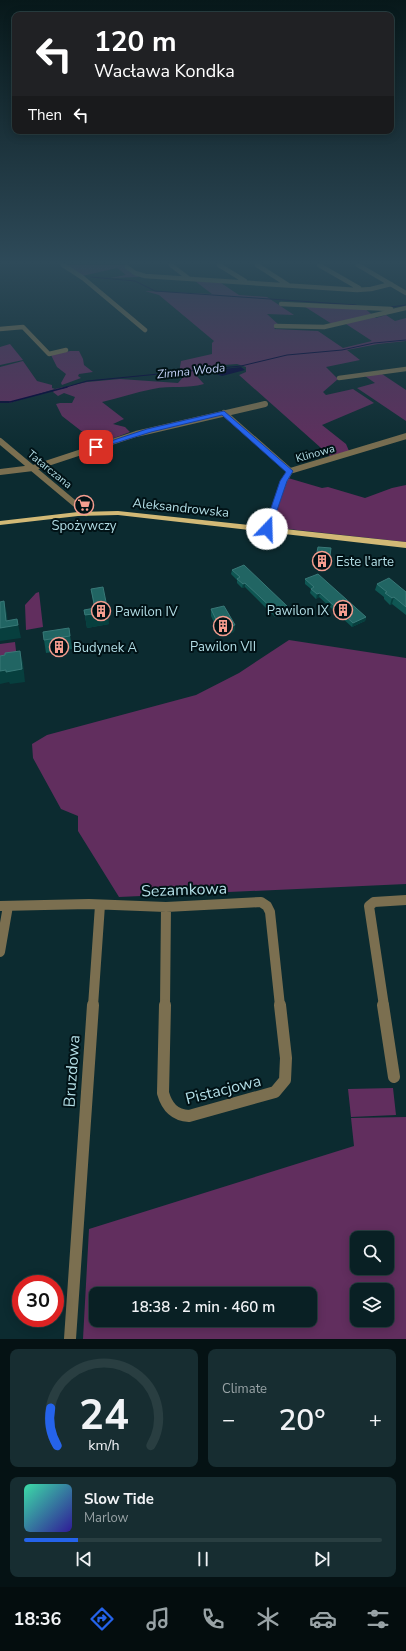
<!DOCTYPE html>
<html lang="en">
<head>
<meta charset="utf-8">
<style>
	:root { --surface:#092024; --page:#172d31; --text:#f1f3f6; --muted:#99a3a6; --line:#293e41; --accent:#2563eb }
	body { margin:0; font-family:"Nunito Sans",sans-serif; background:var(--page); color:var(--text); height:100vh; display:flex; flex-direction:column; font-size:15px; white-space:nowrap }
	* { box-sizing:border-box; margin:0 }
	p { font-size:13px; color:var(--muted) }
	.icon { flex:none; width:22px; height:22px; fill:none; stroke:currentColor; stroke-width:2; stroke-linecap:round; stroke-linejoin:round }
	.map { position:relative; height:1339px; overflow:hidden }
	.drawer { display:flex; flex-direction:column; gap:10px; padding:10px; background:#051214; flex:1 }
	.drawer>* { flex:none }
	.hud { position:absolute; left:12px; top:12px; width:382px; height:122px; border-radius:8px; box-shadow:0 2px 10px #0003,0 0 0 1px var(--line); background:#202124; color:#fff; overflow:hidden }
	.tools { position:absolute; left:350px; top:1231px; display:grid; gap:8px }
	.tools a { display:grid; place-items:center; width:44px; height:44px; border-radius:8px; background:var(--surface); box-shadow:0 2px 10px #0003,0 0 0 1px var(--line); font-size:20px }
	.speed { position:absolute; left:12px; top:1275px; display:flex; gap:8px; font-size:20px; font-weight:700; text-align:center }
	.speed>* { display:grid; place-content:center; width:52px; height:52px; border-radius:50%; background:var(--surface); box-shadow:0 2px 10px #0003,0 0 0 1px var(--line); line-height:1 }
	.speed .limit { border:6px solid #d22; background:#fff; color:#111 }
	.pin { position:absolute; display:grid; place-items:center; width:34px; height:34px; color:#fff; margin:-17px; border-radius:8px; box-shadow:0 2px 6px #0006 }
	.me { position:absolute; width:44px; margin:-22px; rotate:21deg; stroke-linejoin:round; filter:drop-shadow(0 0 3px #0008) }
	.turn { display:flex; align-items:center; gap:14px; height:84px; padding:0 16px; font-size:18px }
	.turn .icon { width:52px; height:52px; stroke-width:2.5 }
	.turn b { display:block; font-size:28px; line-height:34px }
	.then { display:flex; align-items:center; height:38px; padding:0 16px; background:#0003; gap:8px; font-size:15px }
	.big { font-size:30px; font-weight:600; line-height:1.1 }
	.drawer .tile { flex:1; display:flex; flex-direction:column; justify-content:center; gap:6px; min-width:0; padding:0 14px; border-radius:8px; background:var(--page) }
	.drawer .dial { align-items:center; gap:0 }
	.dial svg { height:104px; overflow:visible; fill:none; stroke:var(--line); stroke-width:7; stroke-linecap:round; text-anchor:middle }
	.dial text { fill:var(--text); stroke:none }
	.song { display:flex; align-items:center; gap:12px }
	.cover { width:48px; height:48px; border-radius:6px; background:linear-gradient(135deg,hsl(160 70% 55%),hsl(250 70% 35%)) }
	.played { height:4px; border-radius:2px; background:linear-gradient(90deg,var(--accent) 15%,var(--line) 15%) }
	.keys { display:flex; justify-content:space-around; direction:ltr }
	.heat { display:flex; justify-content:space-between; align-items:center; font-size:22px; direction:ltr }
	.drawer .tiles { flex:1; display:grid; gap:10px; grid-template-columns:1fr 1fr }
	.tile:last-child { grid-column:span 2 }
	.trip { position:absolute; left:89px; top:1287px; width:228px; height:40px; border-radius:8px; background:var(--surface); box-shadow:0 2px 10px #0003,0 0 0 1px var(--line); font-weight:600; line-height:40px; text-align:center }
	.menu { display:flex; height:64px; justify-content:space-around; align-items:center; background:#040d0e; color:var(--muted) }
	.menu .icon { width:28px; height:28px }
	.menu .active { color:var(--accent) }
	.menu b { font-size:18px; color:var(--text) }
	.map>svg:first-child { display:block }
	.green { fill:#612e5e; fill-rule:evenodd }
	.water { fill:#030038 }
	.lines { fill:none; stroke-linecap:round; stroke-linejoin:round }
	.stream-far1 { stroke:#030038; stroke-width:1 }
	.stream { stroke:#030038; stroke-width:1.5 }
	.minor-far3 { stroke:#7b6f50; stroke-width:4.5 }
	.minor-far2 { stroke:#7b6f50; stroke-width:6 }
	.minor-far1 { stroke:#7b6f50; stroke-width:10 }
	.minor { stroke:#7b6f50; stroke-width:12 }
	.major { fill:#d2b976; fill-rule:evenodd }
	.wall { fill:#0f5653 }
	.shaded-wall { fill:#073f3e }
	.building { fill:#216563; stroke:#387877 }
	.route { fill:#2563eb; stroke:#184099 }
	.labels { text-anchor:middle; stroke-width:4; stroke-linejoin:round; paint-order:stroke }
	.far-street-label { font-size:11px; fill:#b3dee6; stroke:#011216 }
	.far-water-label { font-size:12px; font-style:italic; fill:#c2cff5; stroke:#011216 }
	.street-label { font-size:13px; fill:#b3dee6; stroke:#011216 }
	.poi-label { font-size:13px; fill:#b3dee6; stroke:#011216; text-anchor:start }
	.near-street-label { font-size:16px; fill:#b3dee6; stroke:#011216 }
</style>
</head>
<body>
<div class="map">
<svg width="406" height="1339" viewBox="0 0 406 1339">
	<rect width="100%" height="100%" fill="#0c2b30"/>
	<path class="green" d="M66,265H128L125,267L139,277L110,278L126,275L117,268L82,276Z
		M195,281L221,283L239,295L267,297L294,315L267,314L279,325L274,329L318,331L343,348L372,341L346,324H332L299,303L363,307L376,318L386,315L395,321L406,318V341L378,344L347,350L360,360L326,367L338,379L323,392L326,395L353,389L374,403L322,425L346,444L349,451L330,456L239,375L246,372V367L237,364L210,366L208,369L194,373L204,384C187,389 171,385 153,389C136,392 119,398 102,402L124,419L113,424L125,427L130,432L98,444L62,416L56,404L60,403H72L75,397L64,393L58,396L53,392L55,389L9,403L10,401H0V367L23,361L37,381L52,385V388L55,389L87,382L120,379L178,383L184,376L179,373L181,361L212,354V343L214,341L159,295L145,291L212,294Z
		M10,344L23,360L0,365V347Z
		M70,351H79L83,359L84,365L93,372L79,374L78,376L81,378L62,385L61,383L66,374L57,367L51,355Z
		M382,374L406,390V421L357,388L375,383L365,376Z
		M288,478L322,488L328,487L365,498L392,488L406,485V542L270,527Z
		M39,592L43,627L26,630L25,605L36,593Z
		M289,640L406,658V884L119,897L78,831V816L61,809L33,758L32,744L47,735L196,695L239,673Z
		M15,642L17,659L0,661V644Z
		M393,1088L396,1115L351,1117L348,1089Z
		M406,1117V1339H83L89,1229L354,1146L351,1118ZM357,1238H387V1268H357ZM357,1290H387V1320H357ZM96,1294H310V1320H96Z"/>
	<path class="water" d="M241,367L245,370L222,376L216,374L215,370Z"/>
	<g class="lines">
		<path class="stream-far1" d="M91,277L135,281L155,291L356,305
			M391,307L406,305
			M63,388L87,381L241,366L287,355L342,350L374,343L406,340"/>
		<path class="stream" d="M0,402H10L67,387"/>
		<path class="minor-far3" d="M63,265L83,278L145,330
			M171,265L188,278
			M219,265L245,281
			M257,265L288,285
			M319,265L359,288
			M358,265L406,293
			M127,267L135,273L145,276L357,290L371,289L391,284
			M281,304L391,309
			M276,326L324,327L406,308
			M0,329L23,327L49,354L66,350
			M339,378L406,369"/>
		<path class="minor-far2" d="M224,413L290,471
			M0,441L86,513
			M0,472L33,468L136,434L265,404
			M267,529L284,481L290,471L406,436"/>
		<path class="minor-far1" d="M0,906L89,904L166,907
			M166,907L261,902L267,906L270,912L280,1006
			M0,952L8,906
			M93,1006L100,905
			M165,1006L166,907
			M384,1006L369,906L374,902L406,900"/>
		<path class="minor" d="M165,1005L163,1093C167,1107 174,1115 189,1116L275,1092L285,1080L286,1058L280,1005
			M383,1005L394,1077
			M70,1339L93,1005"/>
		<path class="major" d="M118,511L406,542V548L118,515L78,516L0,525V521L78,512Z"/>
	</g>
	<path class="wall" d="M318,547L329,564L328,570L315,569Z
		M232,570L288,611L275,617L245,587L242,588L237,583V580L231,574Z
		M305,579L366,617L365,621L352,627L319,597L316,599L310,593L311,589L305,584Z
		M377,584L406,592V615L392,604L390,605L384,599V597L375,590Z
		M91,589L109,624L87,628L84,610L94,608Z
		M211,609L235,625L234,632L220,635L211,616Z
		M69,628L72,649L46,653L44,640Z"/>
	<path class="shaded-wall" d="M245,583V587L242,588L243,584Z
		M320,593L319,597L316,599L317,594Z
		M394,597L392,604L390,605L392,598Z
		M4,601L7,614L8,626L17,619L21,638L0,641V628L6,621Z
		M288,607V611L275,617L276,612Z
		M108,612L109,624L87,628L85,615Z
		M366,617L365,621L352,627L353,623Z
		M235,625L234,632L220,635V628Z
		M20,651L23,663L25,682L10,684L9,682L0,684V671Z"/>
	<path class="building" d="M318,547L331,548L329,564L315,563Z
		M244,565L288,607L276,612L245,583L243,584L237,579L240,577L232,570Z
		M318,574L366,617L353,623L320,593L317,594L311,589L314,587L305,579Z
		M389,578L406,592V607L394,597L392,598L385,593L387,592L377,584Z
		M103,587L108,612L85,615L84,610L95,608L91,589Z
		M4,601L6,621L17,619L18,625L0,628V602Z
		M224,606L235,625L220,628L211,609Z
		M69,628L70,636L44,640L43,632Z
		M20,651L22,669L6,672V670L0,671V656L5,655V653Z"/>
	<linearGradient id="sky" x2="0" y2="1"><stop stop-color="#07181a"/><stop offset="0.58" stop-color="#2e4a59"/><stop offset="1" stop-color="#2e4a59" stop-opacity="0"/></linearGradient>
	<rect width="406" height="453" fill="url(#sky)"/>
	<path class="route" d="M224,411L293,471L287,481L270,531L264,529L280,481L286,472L222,415L151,432L96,449L93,447L147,429Z"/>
	<defs>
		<symbol id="supermarket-ring" viewBox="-11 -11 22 22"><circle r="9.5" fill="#011216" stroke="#f59d8f" stroke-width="1.5"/><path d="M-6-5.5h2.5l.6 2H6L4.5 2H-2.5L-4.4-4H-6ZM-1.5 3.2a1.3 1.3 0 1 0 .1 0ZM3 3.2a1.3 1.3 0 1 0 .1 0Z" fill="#f59d8f"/></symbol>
		<symbol id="building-ring" viewBox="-11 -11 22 22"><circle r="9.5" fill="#011216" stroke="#f59d8f" stroke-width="1.5"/><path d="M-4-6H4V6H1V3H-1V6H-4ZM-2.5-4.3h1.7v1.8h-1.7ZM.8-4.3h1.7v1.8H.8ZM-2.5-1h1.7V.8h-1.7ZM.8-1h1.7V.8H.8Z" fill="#f59d8f"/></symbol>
	</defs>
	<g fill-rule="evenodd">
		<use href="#supermarket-ring" x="73" y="494" width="22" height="22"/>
		<use href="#building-ring" x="311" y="550" width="22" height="22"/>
		<use href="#building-ring" x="332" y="599" width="22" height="22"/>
		<use href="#building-ring" x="90" y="600" width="22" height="22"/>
		<use href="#building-ring" x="212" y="615" width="22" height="22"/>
		<use href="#building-ring" x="48" y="636" width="22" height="22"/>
	</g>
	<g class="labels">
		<g class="far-street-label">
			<text transform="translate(315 453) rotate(-16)" y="4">Klinowa</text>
			<text transform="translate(50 469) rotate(39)" y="4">Tatarczana</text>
		</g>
		<g class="far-water-label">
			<text transform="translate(191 371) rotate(-6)" y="4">Zimna Woda</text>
		</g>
		<g class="street-label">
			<text transform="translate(181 507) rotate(6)" y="5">Aleksandrowska</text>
		</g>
		<g class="poi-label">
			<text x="84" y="530" text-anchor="middle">Spożywczy</text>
			<text x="336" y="566">Este l'arte</text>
			<text x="329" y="615" text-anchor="end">Pawilon IX</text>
			<text x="115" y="616">Pawilon IV</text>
			<text x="223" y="651" text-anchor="middle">Pawilon VII</text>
			<text x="73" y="652">Budynek A</text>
		</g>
		<g class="near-street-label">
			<text transform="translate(184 889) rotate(-2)" y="6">Sezamkowa</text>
			<text transform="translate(71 1071) rotate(-86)" y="6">Bruzdowa</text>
			<text transform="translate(223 1089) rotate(-14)" y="6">Pistacjowa</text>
		</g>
	</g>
</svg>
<div class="tools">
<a><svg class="icon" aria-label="search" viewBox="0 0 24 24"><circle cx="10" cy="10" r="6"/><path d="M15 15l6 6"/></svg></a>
<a><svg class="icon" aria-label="layers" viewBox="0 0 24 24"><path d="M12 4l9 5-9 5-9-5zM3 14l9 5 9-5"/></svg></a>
</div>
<div class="speed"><div class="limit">30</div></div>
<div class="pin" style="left:96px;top:447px;background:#d93025"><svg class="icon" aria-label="arrive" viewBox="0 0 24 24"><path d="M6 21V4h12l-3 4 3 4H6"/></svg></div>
<svg class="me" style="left:267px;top:529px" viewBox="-20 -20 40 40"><circle r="19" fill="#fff"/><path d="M0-13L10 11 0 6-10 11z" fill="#2563eb"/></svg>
<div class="trip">18:38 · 2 min · 460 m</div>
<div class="hud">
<div class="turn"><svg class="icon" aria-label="left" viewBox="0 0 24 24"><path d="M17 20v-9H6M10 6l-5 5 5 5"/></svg><div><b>120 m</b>Wacława Kondka</div></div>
<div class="then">Then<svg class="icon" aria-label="left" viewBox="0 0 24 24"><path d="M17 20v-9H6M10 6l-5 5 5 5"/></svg></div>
</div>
</div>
<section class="drawer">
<div class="tiles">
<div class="tile dial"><svg viewBox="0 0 100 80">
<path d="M14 69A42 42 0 1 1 86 69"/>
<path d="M14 69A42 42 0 0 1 9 40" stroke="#2563eb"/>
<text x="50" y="56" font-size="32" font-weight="700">24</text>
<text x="50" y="72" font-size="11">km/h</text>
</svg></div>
<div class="tile"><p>Climate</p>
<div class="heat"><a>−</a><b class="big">20°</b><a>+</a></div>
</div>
<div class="tile">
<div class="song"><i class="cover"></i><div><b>Slow Tide</b><p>Marlow</p></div></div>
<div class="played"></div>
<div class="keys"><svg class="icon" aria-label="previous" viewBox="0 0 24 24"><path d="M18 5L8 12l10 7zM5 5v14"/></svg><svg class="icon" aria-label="pause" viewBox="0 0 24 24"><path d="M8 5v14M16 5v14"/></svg><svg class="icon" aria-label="next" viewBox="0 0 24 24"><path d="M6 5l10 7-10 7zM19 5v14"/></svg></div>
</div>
</div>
</section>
<nav class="menu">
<b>18:36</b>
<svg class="icon active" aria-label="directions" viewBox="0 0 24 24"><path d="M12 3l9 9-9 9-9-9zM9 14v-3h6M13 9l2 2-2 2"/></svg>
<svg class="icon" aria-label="music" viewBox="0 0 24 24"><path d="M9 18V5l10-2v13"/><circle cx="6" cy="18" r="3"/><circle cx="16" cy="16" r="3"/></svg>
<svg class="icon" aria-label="phone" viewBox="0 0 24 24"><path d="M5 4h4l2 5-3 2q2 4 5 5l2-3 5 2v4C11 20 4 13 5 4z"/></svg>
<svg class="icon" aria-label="climate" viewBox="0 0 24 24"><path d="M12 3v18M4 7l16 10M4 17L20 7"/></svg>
<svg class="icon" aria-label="car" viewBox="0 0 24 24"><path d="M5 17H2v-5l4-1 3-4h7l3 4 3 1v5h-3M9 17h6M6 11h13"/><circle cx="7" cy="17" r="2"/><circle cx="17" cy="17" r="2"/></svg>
<svg class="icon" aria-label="filters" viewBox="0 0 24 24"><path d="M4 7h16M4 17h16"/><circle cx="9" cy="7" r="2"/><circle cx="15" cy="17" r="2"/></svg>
</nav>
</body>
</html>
